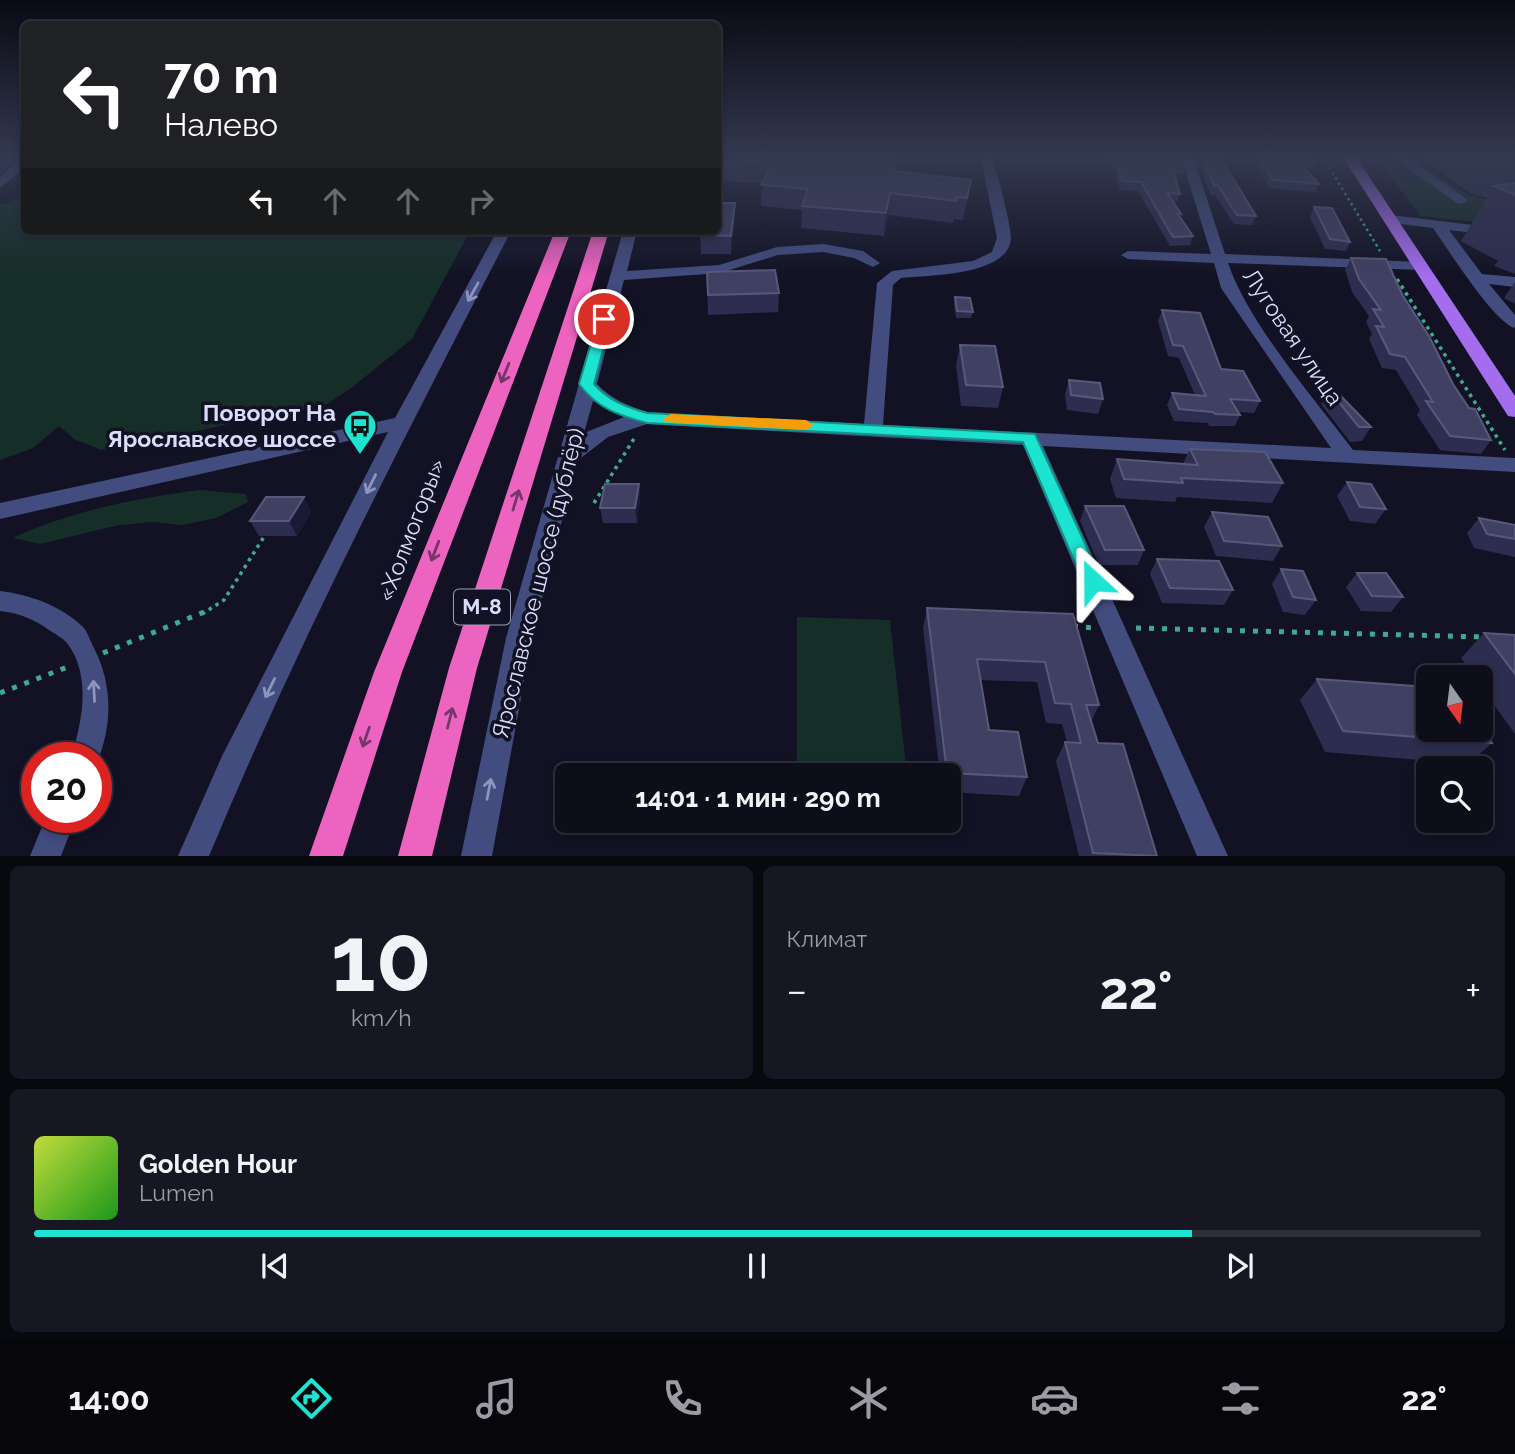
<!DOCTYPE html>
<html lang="ru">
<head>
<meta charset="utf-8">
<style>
	:root { --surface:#0e0e1b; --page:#171724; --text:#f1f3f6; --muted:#9b9ca3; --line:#2e2e3a; --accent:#1ce4d0 }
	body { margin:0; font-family:Raleway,sans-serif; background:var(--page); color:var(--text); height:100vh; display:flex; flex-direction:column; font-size:26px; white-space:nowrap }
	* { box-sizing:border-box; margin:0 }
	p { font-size:23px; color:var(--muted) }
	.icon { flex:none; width:38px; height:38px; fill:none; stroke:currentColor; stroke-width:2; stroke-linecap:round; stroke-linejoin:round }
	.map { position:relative; height:856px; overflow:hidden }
	.panel { display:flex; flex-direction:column; gap:10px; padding:10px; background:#08080f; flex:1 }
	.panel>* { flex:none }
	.top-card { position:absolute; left:21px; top:21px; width:700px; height:214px; border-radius:10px; box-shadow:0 4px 10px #0003,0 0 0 2px var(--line); background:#202124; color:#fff; overflow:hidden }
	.needle { width:46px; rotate:166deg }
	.fabs { position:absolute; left:1416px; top:665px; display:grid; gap:14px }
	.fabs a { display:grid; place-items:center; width:77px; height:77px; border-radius:10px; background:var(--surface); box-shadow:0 4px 10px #0003,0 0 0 2px var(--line); font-size:35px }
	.speed { position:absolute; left:21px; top:742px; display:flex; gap:14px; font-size:35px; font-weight:700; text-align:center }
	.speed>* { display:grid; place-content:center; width:91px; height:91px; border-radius:50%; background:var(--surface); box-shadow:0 4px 10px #0003,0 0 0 2px var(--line); line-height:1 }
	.speed .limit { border:10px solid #d22; background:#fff; color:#111 }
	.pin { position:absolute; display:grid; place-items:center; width:60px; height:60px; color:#fff; margin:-30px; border:4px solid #fff; border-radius:50%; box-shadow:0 2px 7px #0007 }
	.me { position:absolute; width:77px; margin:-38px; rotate:336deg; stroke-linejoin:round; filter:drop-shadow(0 0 5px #0008) }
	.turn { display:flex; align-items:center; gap:24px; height:147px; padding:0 28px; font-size:32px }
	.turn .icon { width:91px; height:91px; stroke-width:2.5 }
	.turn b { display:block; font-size:49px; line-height:60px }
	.lanes { display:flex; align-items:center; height:66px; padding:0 28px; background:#0003; justify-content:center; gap:35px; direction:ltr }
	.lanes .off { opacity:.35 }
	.big { font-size:52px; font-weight:700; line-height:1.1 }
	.panel .tile { flex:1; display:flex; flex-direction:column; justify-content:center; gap:10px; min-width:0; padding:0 24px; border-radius:10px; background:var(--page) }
	.panel .dial { align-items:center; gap:0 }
	.dial b { font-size:91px; line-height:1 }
	.song { display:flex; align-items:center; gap:21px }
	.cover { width:84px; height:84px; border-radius:10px; background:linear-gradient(135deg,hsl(70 70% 55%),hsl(120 70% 35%)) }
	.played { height:7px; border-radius:4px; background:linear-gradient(90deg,var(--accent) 80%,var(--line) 80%) }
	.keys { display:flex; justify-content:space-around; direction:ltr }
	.heat { display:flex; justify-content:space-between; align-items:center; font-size:38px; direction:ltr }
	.panel .tiles { flex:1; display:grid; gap:10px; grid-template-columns:1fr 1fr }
	.tile:last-child { grid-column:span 2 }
	.trip { position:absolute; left:555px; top:763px; width:406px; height:70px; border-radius:10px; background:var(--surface); box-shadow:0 4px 10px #0003,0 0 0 2px var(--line); font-weight:700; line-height:70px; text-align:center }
	.tabs { display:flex; height:112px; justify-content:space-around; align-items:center; background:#06060b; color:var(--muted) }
	.tabs .icon { width:49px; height:49px }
	.tabs .active { color:var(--accent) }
	.tabs b { font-size:32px; color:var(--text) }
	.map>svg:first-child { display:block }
	.green { fill:#162e28 }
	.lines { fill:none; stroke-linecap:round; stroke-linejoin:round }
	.path-far2 { stroke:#3eaa8e; stroke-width:2.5; stroke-dasharray:2.5 3.5; stroke-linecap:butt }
	.path-far1 { stroke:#3eaa8e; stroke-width:3.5; stroke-dasharray:3.5 4.5; stroke-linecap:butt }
	.path { stroke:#3eaa8e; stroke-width:5; stroke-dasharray:5 8; stroke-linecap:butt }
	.minor { fill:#424c7e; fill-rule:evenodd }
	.major { fill:#a46dee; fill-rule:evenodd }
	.highway { fill:#ed63c0; fill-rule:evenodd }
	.wall { fill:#2d2d50 }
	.shaded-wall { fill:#1a1a37 }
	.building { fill:#404062; stroke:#58587a; stroke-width:2 }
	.oneway { stroke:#8e94bc }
	.oneway2 { stroke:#75366a }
	.route { fill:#1ce4d0; stroke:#129487; stroke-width:2 }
	.slow { fill:#f59e0b }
	.labels { text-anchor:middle; stroke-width:7; stroke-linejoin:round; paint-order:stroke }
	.shield { fill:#121224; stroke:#9e9fba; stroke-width:2 }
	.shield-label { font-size:21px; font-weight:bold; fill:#dadcfb }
	.street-label { font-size:23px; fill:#dadcfb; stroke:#121224 }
	.poi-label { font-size:23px; font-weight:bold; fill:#dadcfb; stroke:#121224; text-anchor:end }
</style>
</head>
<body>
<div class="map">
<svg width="1515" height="856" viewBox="0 0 1515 856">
	<rect width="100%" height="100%" fill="#121224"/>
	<path class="green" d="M1390,158L1419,163L1467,194L1494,202L1506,225L1420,216L1378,159Z
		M24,194V231H470L412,339L350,389L321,408L281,412L147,443L101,450L74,439L59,426L33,448L0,460V204L9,203Z
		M200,490L246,494L248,502L216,518L182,525L152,522L119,525L40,544L13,538C70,511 137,498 200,490Z
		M797,617L890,620L907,775H797Z"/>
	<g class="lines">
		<path class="path-far2" d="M1323,157L1380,251"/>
		<path class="path-far1" d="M1397,279L1505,450
			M594,503L635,437
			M202,614L224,600L267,532"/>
		<path class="path" d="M1073,626L1093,628
			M1136,628L1485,637
			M103,653L204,612
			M0,693L70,666"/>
		<path class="minor" d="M992,157C997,173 1011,224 1011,238C1009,276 929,275 901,278L893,285L883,425L1331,448L1221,288L1214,263L1128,259L1121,255L1128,251L1211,254L1181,157H1193L1225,254L1421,262L1428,266L1421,270L1228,263C1249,324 1313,397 1353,450L1515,458V472L1043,446L1228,856H1197L1023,445L647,424L608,437L577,461L532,638L492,856H461L506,638L623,231H637L627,271L719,265L777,247L823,244L863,251L880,263L873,267L854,258L823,252L778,255L720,273L624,280L597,384C611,399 628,406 648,412L864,424L877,283L892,271L973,261L992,252L997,238L981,158ZM593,401L624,417L584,433Z
			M1392,157H1407L1468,200L1462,204L1457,203Z
			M20,159H24V168L0,188V177Z
			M1390,215L1515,230V238L1449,230L1482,274L1515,277V287L1489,284L1515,315V328C1494,323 1448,249 1433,228L1385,222L1383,219Z
			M497,231H511C405,436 298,642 209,856H178L222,756L388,432L0,519V503L395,418Z
			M0,591C28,594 62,606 83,627C87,631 90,640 93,646C113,684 113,725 96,765V758H71C82,722 92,676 67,643C63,638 55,634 49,630C34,619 19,613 0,611Z
			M46,817H76L61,856H30Z"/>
		<path class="major" d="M1343,157H1356L1515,396V417L1508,416Z"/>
		<path class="highway" d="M555,231H571L402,672L343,856H309L374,672Z
			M593,231H609L477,668L432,856H398L449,668Z"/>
	</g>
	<path class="wall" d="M718,157H897L895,171L971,180L963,220L954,219L953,223L888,215L884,236L801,228L802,210L761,206L762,183L718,181Z
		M1100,157H1184L1187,167L1184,175H1174L1180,194L1177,202H1173L1181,214L1180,216L1193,236L1190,245L1170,246L1138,191L1120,190L1116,176Z
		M1196,157H1220L1256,216L1252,225L1234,224L1215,195H1211Z
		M1243,157H1310L1316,164L1312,172H1308L1319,184L1315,192L1270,188L1250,157Z
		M1424,157H1515V274L1494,266L1498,261L1461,241L1487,198L1470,193L1423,159Z
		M1314,207L1350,242L1346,251L1325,249L1310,217Z
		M735,221L731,254H701L700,235Z
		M1351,258L1403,296L1453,384L1491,440L1481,454L1440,450L1417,415L1420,410L1396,370L1382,368L1369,339L1372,334L1366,322L1369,316L1352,292L1345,270Z
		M707,272L779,293L778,312L708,315Z
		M1515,282V304L1504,298Z
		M955,297L973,312L971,318H956L954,304Z
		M1162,310L1221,369L1260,401L1254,413L1238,412L1240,415L1235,426H1209L1208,423L1174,421L1167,405L1172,393L1195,395L1179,358L1168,356L1158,321Z
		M960,345L1003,387L998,408L961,406L956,365Z
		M1069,380L1103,399L1098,414L1067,410L1065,394Z
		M1329,390L1371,427L1362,441L1350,442L1321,404Z
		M1190,449L1283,483L1272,503L1177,497L1175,502L1116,498L1110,479L1117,459L1183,464Z
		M1347,482L1386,509L1375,524L1350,521L1337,496Z
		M639,484L640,499L637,523H603L600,508Z
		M304,497L311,512L297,536H259L250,521Z
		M1085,506L1144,550L1138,565H1099L1080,521Z
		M1212,512L1282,546L1273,561L1216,556L1204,527Z
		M1479,518L1515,525V557L1474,548L1467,533Z
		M1157,559L1233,590L1224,605L1162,603L1150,574Z
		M1281,569L1316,600L1305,615L1283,612L1272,584Z
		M1357,573L1403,597L1391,612L1361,611L1346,587Z
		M927,608L1073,614L1099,705L1091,722L1098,743L1157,856H1079L1056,761L1065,742H1067L1062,724L1046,723L1037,682L980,680L989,730L1027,777L1019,796L948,792V775H940L923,628Z
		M1484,633L1515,635V734L1480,685V677H1475L1461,658Z
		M1317,679L1492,743L1468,764L1325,752L1300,700Z"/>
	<path class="shaded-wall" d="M0,157H19L0,174Z
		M971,180L967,202L963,220L967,198Z
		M890,193L888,215L884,236L886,213Z
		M735,203V221L731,254V236Z
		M639,484L640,499L637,523L635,508Z
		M304,497L311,512L297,536L289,521Z"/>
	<path class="building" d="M718,157H897L894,171L971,180L967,198L957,197L956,201L890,193L886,213L802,206L808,189L761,185L770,166L763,165L765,162L718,160Z
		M1109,157H1184L1187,167L1172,166L1180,194L1167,193L1181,214L1177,213L1193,236L1173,237L1141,182L1122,181L1118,168Z
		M1202,157H1220L1256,216L1237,215L1218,186H1214Z
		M1258,157H1310L1316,164L1299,163L1319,184L1273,180Z
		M1515,183V195L1494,186Z
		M718,203H735L731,236L700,235L701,231H718Z
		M1314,207L1332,208L1350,242L1330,239Z
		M1351,258L1386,259L1403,296L1429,336L1453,384L1469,408L1475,409L1491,440L1450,436L1426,401L1433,402L1405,357L1390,354L1376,326L1384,327L1373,309L1381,310L1359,279Z
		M775,270L779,293L708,295L707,272Z
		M955,297L970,298L973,312L957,311Z
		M1162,310L1200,313L1221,369L1243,371L1260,401L1230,399L1240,415L1215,414L1213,412L1179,409L1172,393L1206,396L1183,346L1173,345Z
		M960,345L995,346L1003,387L966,385Z
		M1069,380L1100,383L1103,399L1071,395Z
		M1332,387L1371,427H1359L1329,390Z
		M1190,449L1265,452L1283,483L1181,478L1183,483L1124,479L1117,459L1198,465Z
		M1347,482L1371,484L1386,509L1360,507Z
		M605,484H639L635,508H600Z
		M266,497H304L289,521H250Z
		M1085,506H1124L1144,550H1105Z
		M1212,512L1268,517L1282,546L1224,541Z
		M1479,518L1515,525V539L1487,534Z
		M1157,559L1219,561L1233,590L1170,588Z
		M1281,569L1303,571L1316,600L1293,597Z
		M1357,573H1386L1403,597L1372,596Z
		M927,608L1073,614L1099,705H1086L1098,743L1123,744L1157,856L1093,853L1065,742L1081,743L1071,704L1055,703L1045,662L977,659L989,730L1018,732L1027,777L947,773Z
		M1484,633L1515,635V674Z
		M1317,679L1428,687V730H1480V726L1492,743L1343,731Z"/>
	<defs><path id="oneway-shaft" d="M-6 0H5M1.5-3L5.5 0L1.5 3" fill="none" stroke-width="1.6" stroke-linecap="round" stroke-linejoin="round" transform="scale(1.75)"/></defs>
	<g class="oneway">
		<use href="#oneway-shaft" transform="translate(473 292) rotate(119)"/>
		<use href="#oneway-shaft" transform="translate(371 484) rotate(116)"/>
		<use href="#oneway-shaft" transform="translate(270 688) rotate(116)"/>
		<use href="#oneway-shaft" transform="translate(94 691) rotate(-93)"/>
		<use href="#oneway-shaft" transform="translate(489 789) rotate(-79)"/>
	</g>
	<g class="oneway2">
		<use href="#oneway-shaft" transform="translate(505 373) rotate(112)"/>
		<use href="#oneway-shaft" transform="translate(516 500) rotate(-73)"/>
		<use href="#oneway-shaft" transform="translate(435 551) rotate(111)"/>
		<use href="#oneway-shaft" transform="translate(450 718) rotate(-76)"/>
		<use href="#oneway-shaft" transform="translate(366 737) rotate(109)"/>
	</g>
	<linearGradient id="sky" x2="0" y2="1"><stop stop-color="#0a0a14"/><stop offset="0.57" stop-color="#333950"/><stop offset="1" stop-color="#333950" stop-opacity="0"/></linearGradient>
	<rect width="1515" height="277" fill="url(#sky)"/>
	<path class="route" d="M604,315L611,319L594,384C609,401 626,407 647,413L1035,434L1102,581L1099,587L1093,589L1086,587L1083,581L1023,442L647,423C618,415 598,409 579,384L598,319Z"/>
	<path class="slow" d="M671,414L806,420L814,425L806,430L665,422L663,419Z"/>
	<defs>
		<symbol id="bus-pin" viewBox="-11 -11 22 30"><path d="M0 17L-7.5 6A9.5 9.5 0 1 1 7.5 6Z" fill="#1ce4d0" stroke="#121224"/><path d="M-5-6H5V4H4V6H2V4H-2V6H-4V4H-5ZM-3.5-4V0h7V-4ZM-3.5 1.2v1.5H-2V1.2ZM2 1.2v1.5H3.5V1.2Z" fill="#111"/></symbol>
	</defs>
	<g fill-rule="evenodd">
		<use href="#bus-pin" x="341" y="407" width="38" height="52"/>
	</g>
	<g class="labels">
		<rect class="shield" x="454" y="589.5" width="56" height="35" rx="5"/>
		<g class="shield-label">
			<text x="482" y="614">М-8</text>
		</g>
		<g class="street-label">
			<text transform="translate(1293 337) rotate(56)" y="8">Луговая улица</text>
			<text transform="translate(411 530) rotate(-69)" y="8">«Холмогоры»</text>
			<text transform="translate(538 583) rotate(-76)" y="8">Ярославское шоссе (дублёр)</text>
		</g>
		<g class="poi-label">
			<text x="336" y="421">Поворот На<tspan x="336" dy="26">Ярославское шоссе</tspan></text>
		</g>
	</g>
</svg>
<div class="fabs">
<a><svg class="needle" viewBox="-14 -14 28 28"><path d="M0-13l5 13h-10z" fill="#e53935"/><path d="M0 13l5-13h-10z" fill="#9b9ca3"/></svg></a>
<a><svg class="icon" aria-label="search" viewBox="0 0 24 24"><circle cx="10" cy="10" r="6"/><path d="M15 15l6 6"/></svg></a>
</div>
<div class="speed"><div class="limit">20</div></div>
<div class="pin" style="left:604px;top:319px;background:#d93025"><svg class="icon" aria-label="arrive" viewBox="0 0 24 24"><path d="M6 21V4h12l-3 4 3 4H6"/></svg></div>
<svg class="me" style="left:1093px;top:581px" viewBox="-20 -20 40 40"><path d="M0-17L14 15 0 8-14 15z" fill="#1ce4d0" stroke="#fff" stroke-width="4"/></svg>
<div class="trip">14:01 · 1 мин · 290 m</div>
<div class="top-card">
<div class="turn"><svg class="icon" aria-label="left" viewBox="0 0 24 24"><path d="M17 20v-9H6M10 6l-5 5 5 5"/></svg><div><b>70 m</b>Налево</div></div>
<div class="lanes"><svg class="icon" aria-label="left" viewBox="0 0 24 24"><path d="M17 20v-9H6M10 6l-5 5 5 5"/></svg><svg class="icon off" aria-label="ahead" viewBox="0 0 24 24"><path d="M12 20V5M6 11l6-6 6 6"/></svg><svg class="icon off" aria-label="ahead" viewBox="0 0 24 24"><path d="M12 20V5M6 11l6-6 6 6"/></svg><svg class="icon off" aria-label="right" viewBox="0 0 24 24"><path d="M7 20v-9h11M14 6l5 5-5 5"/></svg></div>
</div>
</div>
<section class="panel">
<div class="tiles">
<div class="tile dial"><b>10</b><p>km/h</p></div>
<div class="tile"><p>Климат</p>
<div class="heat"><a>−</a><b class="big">22°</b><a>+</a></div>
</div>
<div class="tile">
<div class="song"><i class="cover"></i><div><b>Golden Hour</b><p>Lumen</p></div></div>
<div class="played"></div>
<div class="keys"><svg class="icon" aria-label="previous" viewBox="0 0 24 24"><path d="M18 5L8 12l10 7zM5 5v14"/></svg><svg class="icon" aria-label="pause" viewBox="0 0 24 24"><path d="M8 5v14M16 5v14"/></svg><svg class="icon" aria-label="next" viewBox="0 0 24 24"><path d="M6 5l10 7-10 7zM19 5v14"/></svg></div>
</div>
</div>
</section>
<nav class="tabs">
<b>14:00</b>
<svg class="icon active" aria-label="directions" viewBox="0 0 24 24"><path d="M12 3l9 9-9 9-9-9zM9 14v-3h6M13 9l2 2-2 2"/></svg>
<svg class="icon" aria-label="music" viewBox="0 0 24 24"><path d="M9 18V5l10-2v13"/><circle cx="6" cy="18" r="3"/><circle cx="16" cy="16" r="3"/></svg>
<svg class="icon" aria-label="phone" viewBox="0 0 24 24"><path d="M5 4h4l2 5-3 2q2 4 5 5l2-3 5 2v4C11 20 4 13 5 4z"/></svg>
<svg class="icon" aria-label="climate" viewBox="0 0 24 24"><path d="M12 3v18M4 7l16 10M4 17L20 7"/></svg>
<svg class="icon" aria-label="car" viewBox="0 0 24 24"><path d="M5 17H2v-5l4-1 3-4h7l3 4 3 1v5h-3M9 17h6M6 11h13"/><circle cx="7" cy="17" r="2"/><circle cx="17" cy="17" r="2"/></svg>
<svg class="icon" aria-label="filters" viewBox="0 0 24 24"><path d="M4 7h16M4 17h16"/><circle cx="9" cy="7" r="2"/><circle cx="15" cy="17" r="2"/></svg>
<b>22°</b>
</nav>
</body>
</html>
